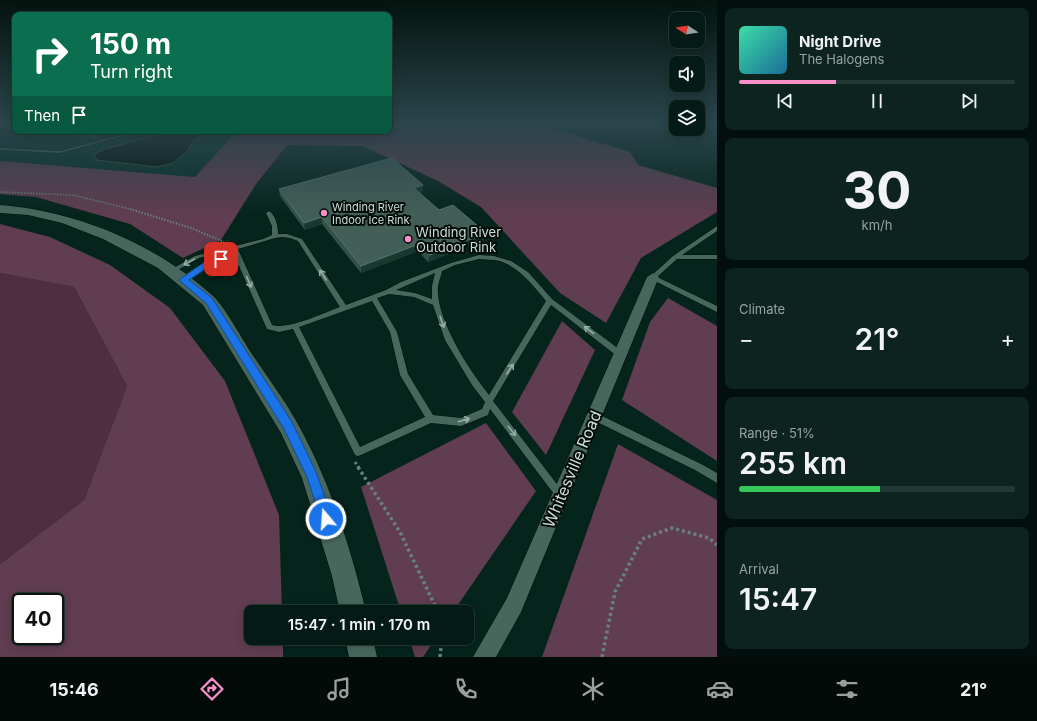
<!DOCTYPE html>
<html lang="en">
<head>
<meta charset="utf-8">
<style>
	:root { --surface:#041b15; --page:#0d241e; --text:#f1f3f6; --muted:#97a1a0; --line:#253934; --accent:#f98fca }
	body { margin:0; font-family:Inter,sans-serif; background:var(--page); color:var(--text); height:100vh; display:flex; flex-direction:column; font-size:15px; white-space:nowrap }
	* { box-sizing:border-box; margin:0 }
	p { font-size:13px; color:var(--muted) }
	.icon { flex:none; width:22px; height:22px; fill:none; stroke:currentColor; stroke-width:2; stroke-linecap:round; stroke-linejoin:round }
	.map { position:relative; flex:1; overflow:hidden }
	.side { display:flex; flex-direction:column; gap:8px; padding:8px; background:#020f0c; width:320px }
	.side>* { flex:none }
	.guide { position:absolute; left:12px; top:12px; width:380px; height:122px; border-radius:8px; box-shadow:0 2px 10px #0003,0 0 0 1px var(--line); background:#0b6e4f; color:#fff; overflow:hidden }
	.needle { width:26px; rotate:282deg }
	.fabs { position:absolute; left:669px; top:12px; display:grid; gap:8px }
	.fabs a { display:grid; place-items:center; width:36px; height:36px; border-radius:8px; background:var(--surface); box-shadow:0 2px 10px #0003,0 0 0 1px var(--line); font-size:20px }
	.speed { position:absolute; left:12px; top:593px; display:flex; gap:8px; font-size:20px; font-weight:700; text-align:center }
	.speed>* { display:grid; place-content:center; width:52px; height:52px; border-radius:50%; background:var(--surface); box-shadow:0 2px 10px #0003,0 0 0 1px var(--line); line-height:1 }
	.speed .limit { border:2px solid #111; border-radius:6px; background:#fff; color:#111 }
	.pin { position:absolute; display:grid; place-items:center; width:34px; height:34px; color:#fff; margin:-17px; border-radius:8px; box-shadow:0 2px 6px #0006 }
	.me { position:absolute; width:44px; margin:-22px; rotate:342deg; stroke-linejoin:round; filter:drop-shadow(0 0 3px #0008) }
	.turn { display:flex; align-items:center; gap:14px; height:84px; padding:0 12px; font-size:18px }
	.turn .icon { width:52px; height:52px; stroke-width:2.5 }
	.turn b { display:block; font-size:28px; line-height:34px }
	.then { display:flex; align-items:center; height:38px; padding:0 12px; background:#0003; gap:8px; font-size:15px }
	.big { font-size:30px; font-weight:600; line-height:1.1 }
	.side .tile { flex:1; display:flex; flex-direction:column; justify-content:center; gap:6px; min-width:0; padding:0 14px; border-radius:8px; background:var(--page) }
	.side .dial { align-items:center; gap:0 }
	.dial b { font-size:52px; line-height:1 }
	.song { display:flex; align-items:center; gap:12px }
	.cover { width:48px; height:48px; border-radius:6px; background:linear-gradient(135deg,hsl(160 70% 55%),hsl(200 70% 35%)) }
	.played { height:4px; border-radius:2px; background:linear-gradient(90deg,var(--accent) 35%,var(--line) 35%) }
	.keys { display:flex; justify-content:space-around; direction:ltr }
	.heat { display:flex; justify-content:space-between; align-items:center; font-size:22px; direction:ltr }
	.charge { height:6px; border-radius:3px; background:linear-gradient(90deg,#34c759 51%,var(--line) 0) }
	.trip { position:absolute; left:244px; top:605px; width:230px; height:40px; border-radius:8px; background:var(--surface); box-shadow:0 2px 10px #0003,0 0 0 1px var(--line); font-weight:600; line-height:40px; text-align:center }
	.dock { display:flex; height:64px; justify-content:space-around; align-items:center; background:#020b08; color:var(--muted) }
	.dock .icon { width:28px; height:28px }
	.dock .active { color:var(--accent) }
	.dock b { font-size:18px; color:var(--text) }
	main { display:flex; flex:1; min-height:0 }
	.map>svg:first-child { display:block }
	.built { fill:#042f25 }
	.green { fill:#4f2e40 }
	.forest { fill:#603d50; fill-rule:evenodd }
	.water { fill:#000a05; stroke:#3e4a44 }
	.lines { fill:none; stroke-linecap:round; stroke-linejoin:round }
	.service-casing { stroke:#000c07; stroke-width:1 }
	.minor-casing { stroke:#000c07; stroke-width:1 }
	.tertiary-casing { stroke:#000c07; stroke-width:1 }
	.path-far3 { stroke:#69817a; stroke-width:1.5; stroke-dasharray:1.5 1.5; stroke-linecap:butt }
	.path-far2 { stroke:#69817a; stroke-width:2; stroke-dasharray:1.5 1.5; stroke-linecap:butt }
	.path-far1 { stroke:#69817a; stroke-width:3; stroke-dasharray:2.5 2.5; stroke-linecap:butt }
	.path { stroke:#69817a; stroke-width:3.5; stroke-dasharray:3 3; stroke-linecap:butt }
	.service { fill:#47675d; fill-rule:evenodd }
	.minor { fill:#47675d; fill-rule:evenodd }
	.tertiary { fill:#47675d; fill-rule:evenodd }
	.wall { fill:#325047 }
	.shaded-wall { fill:#19382f }
	.building { fill:#425f57; stroke:#58736b }
	.oneway { stroke:#97aea7 }
	.route { fill:#1a73e8; stroke:#114b97 }
	.poi-dot { fill:#f98fca; stroke:#020b07; stroke-width:1.5 }
	.labels { text-anchor:middle; stroke-width:4; stroke-linejoin:round; paint-order:stroke }
	.far-poi-label { font-size:11px; fill:#cdded8; stroke:#020b07; text-anchor:start }
	.poi-label { font-size:13px; fill:#cdded8; stroke:#020b07; text-anchor:start }
	.near-street-label { font-size:16px; fill:#cdded8; stroke:#020b07 }
</style>
</head>
<body>
<main>
<div class="map">
<svg width="717" height="657" viewBox="0 0 717 657">
	<rect width="100%" height="100%" fill="#05241c"/>
	<path class="built" d="M0,124H15V131H237L195,177L0,161Z"/>
	<path class="green" d="M0,273L74,287L127,386L84,500L0,564Z"/>
	<path class="forest" d="M389,124H538L630,152L638,165L717,188V212L641,258L606,323L560,293L481,207L438,181L363,146L287,145L256,184L221,240L183,258L130,224L36,197L0,194V161L195,177L237,131H389Z
		M0,224L50,237L110,265L170,308L225,381L279,515L282,612H251V638H283V657H0V564L84,500L127,386L74,287L0,273ZM21,602H55V636H21Z
		M668,298L717,326V461L622,400L650,322Z
		M562,321L595,350L546,455L512,412Z
		M486,423L536,491L453,612H401L361,487Z
		M618,444L717,500V657H542Z
		M409,638H436L423,657H415Z"/>
	<path class="water" d="M172,131H209L193,141L187,152L173,163L157,167L97,160L94,154L105,149Z"/>
	<g class="lines">
		<defs>
			<path id="service" d="M135,131H142L60,153L0,150V148L60,151Z
				M269,211C276,216 278,226 278,234H287L302,239L346,305L386,290L401,282L451,263L479,255L494,256L511,261L528,272L552,299L623,352L624,354L623,356L620,357L617,356L551,305L493,401L563,492L565,495L563,498L560,500L557,498L490,409L488,415L461,426L431,423L361,455L358,456L355,455L293,329L279,332L267,329L239,266C232,263 224,261 217,262C205,264 191,283 181,282L180,280C183,276 188,273 192,270C207,260 220,256 237,261L232,250L199,258L174,272H170L169,271L170,270L195,256L263,239L272,235V226L266,213ZM282,237L290,238L298,241L340,307C323,313 289,330 272,325L238,249L275,238ZM479,259C488,260 499,259 507,264C523,272 535,288 546,301L489,395C469,370 435,318 438,286C439,281 441,276 442,271L455,265ZM435,273L432,286V299L415,293L396,290ZM389,294L414,297L433,305L445,340L472,385L485,402L482,409L461,418L433,415L408,374L397,332L377,298ZM372,301L390,332L400,375L425,417L360,447L299,327Z
				M717,226V231L682,255H717V259H677L657,277L717,306V312L651,279L650,277L673,256Z
				M594,412L701,464L717,473V483L695,470L591,419L590,416L591,413Z"/>
			<path id="minor" d="M653,273L659,277L521,612L496,657H473L507,598L647,277Z"/>
			<path id="tertiary" d="M0,205C77,211 156,244 213,296C224,306 241,337 250,351C265,374 282,396 295,419C328,476 351,548 366,612H340L332,576L302,478L281,433L203,305L158,268L103,239L62,223L28,215L0,213Z
				M345,638H373L377,657H349Z"/>
		</defs>
		<use href="#service" class="service-casing"/>
		<use href="#minor" class="minor-casing"/>
		<use href="#tertiary" class="tertiary-casing"/>
		<path class="path-far3" d="M0,192L73,195L134,210"/>
		<path class="path-far2" d="M130,209L191,228L224,242"/>
		<path class="path-far1" d="M355,462L359,468"/>
		<path class="path" d="M358,467L400,532L438,612
			M440,657L442,638
			M602,657L615,592L642,539L672,528L709,538L717,545"/>
		<use href="#service" class="service"/>
		<use href="#minor" class="minor"/>
		<use href="#tertiary" class="tertiary"/>
	</g>
	<path class="wall" d="M0,124H15V130L5,129L0,131Z
		M23,131H126L97,138Z
		M423,185L422,192L419,193L439,210L484,240L428,262L418,251L361,273L322,224L305,230L280,196L279,189Z"/>
	<path class="shaded-wall" d="M3,126L5,129L0,131V127Z
		M113,131H126L97,138L95,135Z
		M423,185L422,192L413,195L414,188Z
		M322,217V224L305,230L304,223Z
		M486,233L484,240L428,262L430,255Z
		M419,244L418,251L361,273V266Z"/>
	<path class="building" d="M0,124H15V127L3,126L0,127Z
		M51,131H113L95,135Z
		M392,158L423,185L414,188L439,210L453,205L486,233L430,255L419,244L361,266L322,217L304,223L279,189Z"/>
	<defs><path id="oneway-shaft" d="M-6 0H5M1.5-3L5.5 0L1.5 3" fill="none" stroke-width="1.6" stroke-linecap="round" stroke-linejoin="round"/></defs>
	<g class="oneway">
		<use href="#oneway-shaft" transform="translate(189 262) rotate(151)"/>
		<use href="#oneway-shaft" transform="translate(323 275) rotate(-123)"/>
		<use href="#oneway-shaft" transform="translate(249 282) rotate(67)"/>
		<use href="#oneway-shaft" transform="translate(442 322) rotate(71)"/>
		<use href="#oneway-shaft" transform="translate(589 330) rotate(-143)"/>
		<use href="#oneway-shaft" transform="translate(510 369) rotate(-57)"/>
		<use href="#oneway-shaft" transform="translate(464 420) rotate(-16)"/>
		<use href="#oneway-shaft" transform="translate(512 431) rotate(52)"/>
	</g>
	<linearGradient id="sky" x2="0" y2="1"><stop stop-color="#03140f"/><stop offset="0.57" stop-color="#2a454b"/><stop offset="1" stop-color="#2a454b" stop-opacity="0"/></linearGradient>
	<rect width="717" height="216" fill="url(#sky)"/>
	<path class="route" d="M221,256L224,257V260L211,265L189,280L212,298L292,422L316,472L333,519L331,523L326,525L322,523L307,477L284,429L206,303L179,280L206,261Z"/>
	<g class="poi-dot">
		<circle cx="324" cy="213" r="4"/>
		<circle cx="408" cy="239" r="4"/>
	</g>
	<g class="labels">
		<g class="far-poi-label">
			<text x="332" y="211">Winding River<tspan x="332" dy="13">Indoor Ice Rink</tspan></text>
		</g>
		<g class="poi-label">
			<text x="416" y="237">Winding River<tspan x="416" dy="15">Outdoor Rink</tspan></text>
		</g>
		<g class="near-street-label">
			<text transform="translate(572 469) rotate(-67)" y="6">Whitesville Road</text>
		</g>
	</g>
</svg>
<div class="fabs">
<a><svg class="needle" viewBox="-14 -14 28 28"><path d="M0-13l5 13h-10z" fill="#e53935"/><path d="M0 13l5-13h-10z" fill="#97a1a0"/></svg></a>
<a><svg class="icon" aria-label="sound" viewBox="0 0 24 24"><path d="M4 9h4l5-4v14l-5-4H4zM17 9q2 3 0 6"/></svg></a>
<a><svg class="icon" aria-label="layers" viewBox="0 0 24 24"><path d="M12 4l9 5-9 5-9-5zM3 14l9 5 9-5"/></svg></a>
</div>
<div class="speed"><div class="limit">40</div></div>
<div class="pin" style="left:221px;top:259px;background:#d93025"><svg class="icon" aria-label="arrive" viewBox="0 0 24 24"><path d="M6 21V4h12l-3 4 3 4H6"/></svg></div>
<svg class="me" style="left:326px;top:519px" viewBox="-20 -20 40 40"><circle r="17" fill="#1a73e8" stroke="#fff" stroke-width="3"/><path d="M0-11L8 9 0 5-8 9z" fill="#fff"/></svg>
<div class="trip">15:47 · 1 min · 170 m</div>
<div class="guide">
<div class="turn"><svg class="icon" aria-label="right" viewBox="0 0 24 24"><path d="M7 20v-9h11M14 6l5 5-5 5"/></svg><div><b>150 m</b>Turn right</div></div>
<div class="then">Then<svg class="icon" aria-label="arrive" viewBox="0 0 24 24"><path d="M6 21V4h12l-3 4 3 4H6"/></svg></div>
</div>
</div>
<section class="side">
<div class="tile">
<div class="song"><i class="cover"></i><div><b>Night Drive</b><p>The Halogens</p></div></div>
<div class="played"></div>
<div class="keys"><svg class="icon" aria-label="previous" viewBox="0 0 24 24"><path d="M18 5L8 12l10 7zM5 5v14"/></svg><svg class="icon" aria-label="pause" viewBox="0 0 24 24"><path d="M8 5v14M16 5v14"/></svg><svg class="icon" aria-label="next" viewBox="0 0 24 24"><path d="M6 5l10 7-10 7zM19 5v14"/></svg></div>
</div>
<div class="tile dial"><b>30</b><p>km/h</p></div>
<div class="tile"><p>Climate</p>
<div class="heat"><a>−</a><b class="big">21°</b><a>+</a></div>
</div>
<div class="tile"><p>Range · 51%</p><b class="big">255 km</b><div class="charge"></div></div>
<div class="tile"><p>Arrival</p><b class="big">15:47</b></div>
</section>
</main>
<nav class="dock">
<b>15:46</b>
<svg class="icon active" aria-label="directions" viewBox="0 0 24 24"><path d="M12 3l9 9-9 9-9-9zM9 14v-3h6M13 9l2 2-2 2"/></svg>
<svg class="icon" aria-label="music" viewBox="0 0 24 24"><path d="M9 18V5l10-2v13"/><circle cx="6" cy="18" r="3"/><circle cx="16" cy="16" r="3"/></svg>
<svg class="icon" aria-label="phone" viewBox="0 0 24 24"><path d="M5 4h4l2 5-3 2q2 4 5 5l2-3 5 2v4C11 20 4 13 5 4z"/></svg>
<svg class="icon" aria-label="climate" viewBox="0 0 24 24"><path d="M12 3v18M4 7l16 10M4 17L20 7"/></svg>
<svg class="icon" aria-label="car" viewBox="0 0 24 24"><path d="M5 17H2v-5l4-1 3-4h7l3 4 3 1v5h-3M9 17h6M6 11h13"/><circle cx="7" cy="17" r="2"/><circle cx="17" cy="17" r="2"/></svg>
<svg class="icon" aria-label="filters" viewBox="0 0 24 24"><path d="M4 7h16M4 17h16"/><circle cx="9" cy="7" r="2"/><circle cx="15" cy="17" r="2"/></svg>
<b>21°</b>
</nav>
</body>
</html>
